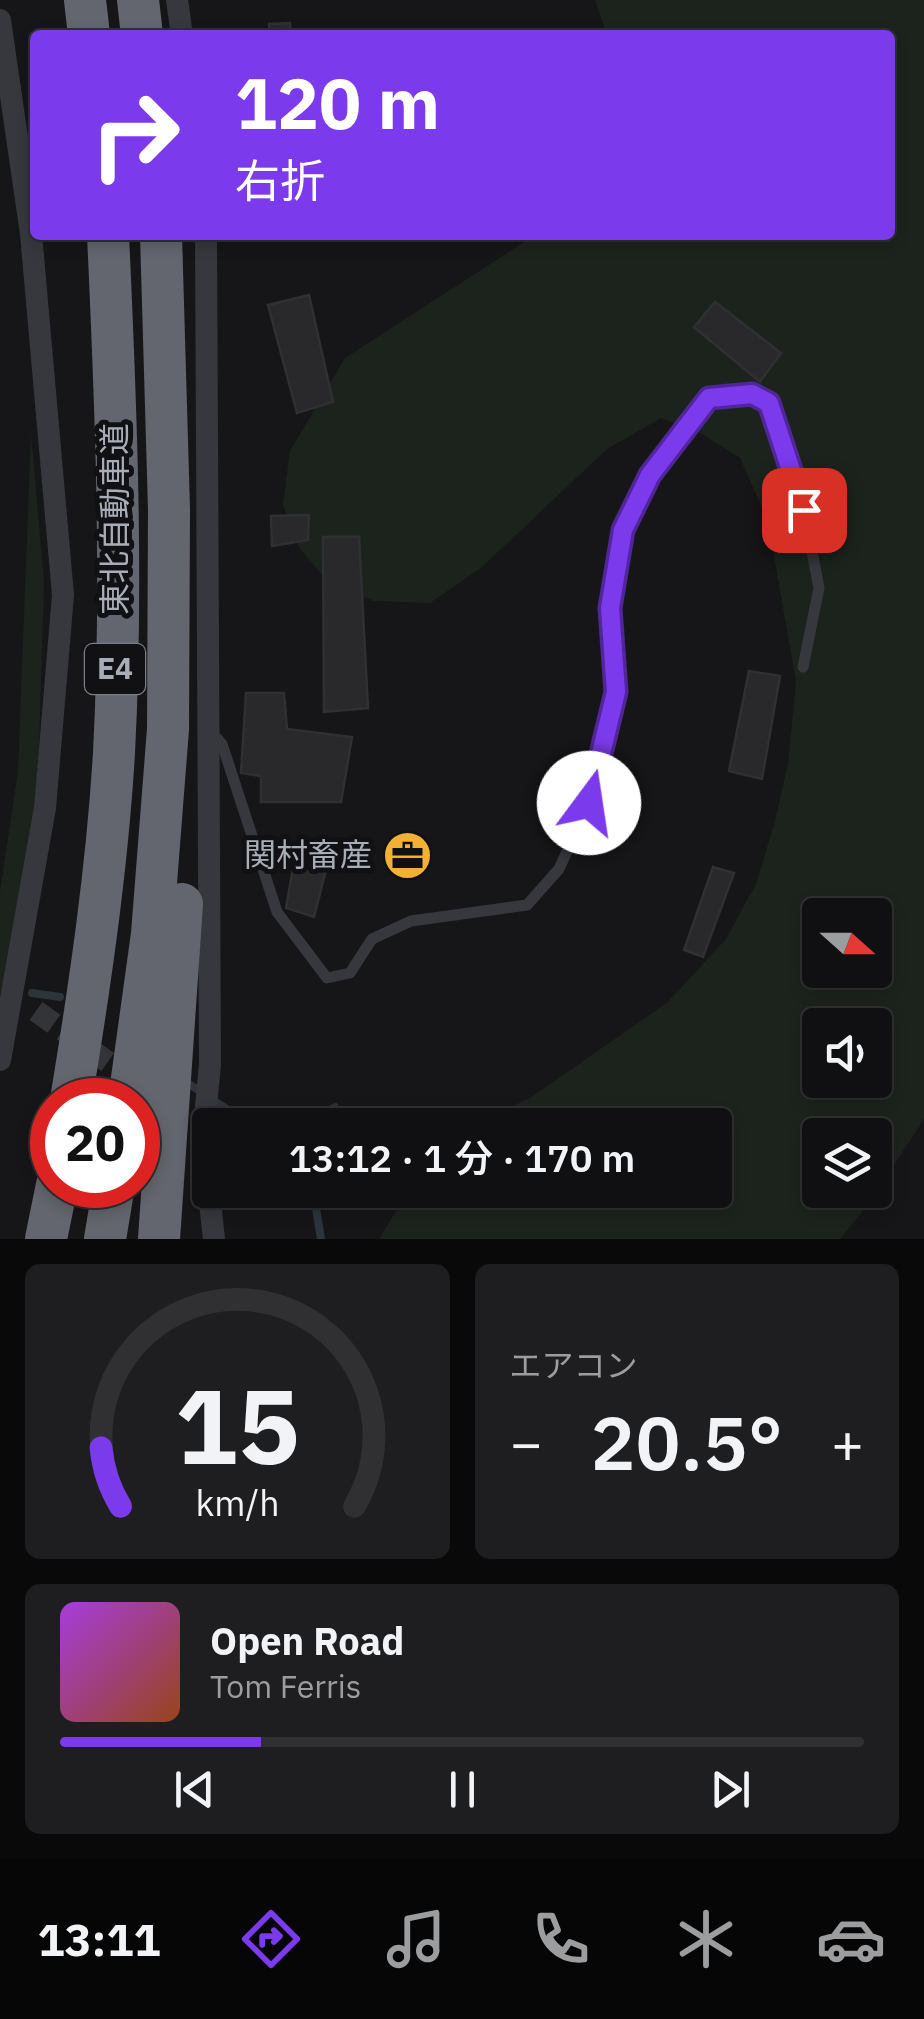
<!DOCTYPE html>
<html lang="ja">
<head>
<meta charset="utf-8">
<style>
	:root { --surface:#101012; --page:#1e1e20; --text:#f1f3f6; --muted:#9c9d9f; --line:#303032; --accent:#7c3aed }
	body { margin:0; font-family:"IBM Plex Sans","Noto Sans JP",sans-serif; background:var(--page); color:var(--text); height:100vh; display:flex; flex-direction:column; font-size:38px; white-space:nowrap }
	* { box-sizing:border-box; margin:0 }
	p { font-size:32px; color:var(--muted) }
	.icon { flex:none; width:55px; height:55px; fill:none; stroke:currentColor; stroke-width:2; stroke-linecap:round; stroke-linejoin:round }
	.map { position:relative; height:1239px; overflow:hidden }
	.details { display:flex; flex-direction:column; gap:25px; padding:25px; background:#09090a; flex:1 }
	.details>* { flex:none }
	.guide { position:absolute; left:30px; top:30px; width:865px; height:210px; border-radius:10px; box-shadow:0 5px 15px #0003,0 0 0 2px var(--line); background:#7c3aed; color:#fff; overflow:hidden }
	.needle { width:65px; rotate:111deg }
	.buttons { position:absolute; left:802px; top:898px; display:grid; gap:20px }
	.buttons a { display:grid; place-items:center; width:90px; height:90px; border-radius:10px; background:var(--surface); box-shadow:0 5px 15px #0003,0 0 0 2px var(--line); font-size:50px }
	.speed { position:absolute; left:30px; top:1078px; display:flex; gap:20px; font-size:50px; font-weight:700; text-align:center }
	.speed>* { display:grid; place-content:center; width:130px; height:130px; border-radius:50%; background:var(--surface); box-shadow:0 5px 15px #0003,0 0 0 2px var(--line); line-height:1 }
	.speed .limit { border:15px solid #d22; background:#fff; color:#111 }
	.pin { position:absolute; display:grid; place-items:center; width:85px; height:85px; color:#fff; margin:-42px; border-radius:20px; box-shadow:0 5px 15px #0006 }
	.me { position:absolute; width:110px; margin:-55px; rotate:14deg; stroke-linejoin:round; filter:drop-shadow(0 0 8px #0008) }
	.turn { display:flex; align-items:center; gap:35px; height:210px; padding:0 40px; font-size:45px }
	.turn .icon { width:130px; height:130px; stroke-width:2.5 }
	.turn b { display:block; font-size:70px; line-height:85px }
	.big { font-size:75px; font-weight:600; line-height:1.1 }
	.details .card { flex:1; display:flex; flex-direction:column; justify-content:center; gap:15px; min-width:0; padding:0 35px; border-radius:15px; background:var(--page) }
	.details .dial { align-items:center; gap:0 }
	.dial svg { height:260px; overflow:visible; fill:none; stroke:var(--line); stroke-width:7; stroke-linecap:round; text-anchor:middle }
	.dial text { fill:var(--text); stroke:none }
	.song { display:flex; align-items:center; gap:30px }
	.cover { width:120px; height:120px; border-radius:15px; background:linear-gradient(135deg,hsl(280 70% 55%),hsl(20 70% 35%)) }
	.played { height:10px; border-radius:5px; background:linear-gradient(90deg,var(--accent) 25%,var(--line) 25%) }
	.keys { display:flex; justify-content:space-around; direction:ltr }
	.heat { display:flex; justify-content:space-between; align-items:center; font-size:55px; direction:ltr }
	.details .tiles { flex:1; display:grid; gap:25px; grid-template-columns:1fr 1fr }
	.card:last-child { grid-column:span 2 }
	.trip { position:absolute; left:192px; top:1108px; width:540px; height:100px; border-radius:10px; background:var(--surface); box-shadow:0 5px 15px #0003,0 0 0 2px var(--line); font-weight:600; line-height:100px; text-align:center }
	.tab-bar { display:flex; height:160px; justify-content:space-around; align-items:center; background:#060607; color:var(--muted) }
	.tab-bar .icon { width:70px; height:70px }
	.tab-bar .selected { color:var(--accent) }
	.tab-bar b { font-size:45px; color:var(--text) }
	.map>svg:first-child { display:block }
	.green { fill:#1c231d; fill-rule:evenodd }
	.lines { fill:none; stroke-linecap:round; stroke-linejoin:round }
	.stream { stroke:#2c353c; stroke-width:8 }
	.building { fill:#29292c; stroke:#303034; stroke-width:2.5 }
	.minor-tunnel { stroke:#333438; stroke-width:22; stroke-dasharray:22 11; stroke-linecap:butt }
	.service { stroke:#37383d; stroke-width:11 }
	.minor { stroke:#37383d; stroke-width:22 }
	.motorway { stroke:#63666e; stroke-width:42 }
	.route-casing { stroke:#51269a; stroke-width:25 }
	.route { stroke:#7c3aed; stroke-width:18 }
	.labels { text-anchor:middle; stroke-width:10; stroke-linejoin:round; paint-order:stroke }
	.shield { fill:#111113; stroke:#7b7e86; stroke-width:2.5 }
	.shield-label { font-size:30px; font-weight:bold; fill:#a8adb8 }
	.street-label { font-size:32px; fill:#a8adb8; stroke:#111113 }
	.poi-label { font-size:32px; fill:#a8adb8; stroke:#111113; text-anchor:end }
</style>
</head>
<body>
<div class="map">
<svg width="924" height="1239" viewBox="0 0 924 1239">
	<rect width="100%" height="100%" fill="#161618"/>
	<path class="green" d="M595,0H924V1119L870,1202L840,1239H379L409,1190H715V1125H476L533,1096L668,1002L726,939L756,884L774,825L788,764L796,682L768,521L740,458L702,434L661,418L607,449L482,567L430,603L374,601L329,583L300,549L283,505L290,451L345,358L535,235H890V35H607ZM820,915H875V970H820ZM820,1025H875V1080H820ZM820,1135H875V1190H820Z
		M31,434L44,582L39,749L33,826L0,996V892L18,772Z"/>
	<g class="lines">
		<path class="stream" d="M32,993L60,997
			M186,1082L251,1125
			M313,1190L321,1239"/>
	</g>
	<path class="building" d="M290,23L291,35H270L269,24Z
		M309,295L333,402L297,413L268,305Z
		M715,302L781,353L760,382L694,327Z
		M309,515L308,540L272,546L271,516Z
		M323,537H359L368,708L324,712Z
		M749,671L780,676L762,779L729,771Z
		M246,693H284L287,729L352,737L341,802H261V776L241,773Z
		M297,846L330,854L314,917L286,908Z
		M713,867L734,873L703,957L684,950Z
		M336,1104L350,1125H315L311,1115Z"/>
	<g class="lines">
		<path class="minor-tunnel" d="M36,1011L136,1082"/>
		<path class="service" d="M211,732L222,744L277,912L327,978L350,973L372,939L411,921L527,905L559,869L589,803L616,692L610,608L623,530L650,475L709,399L752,393L769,403L804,510L819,588L803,667"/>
		<path class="minor" d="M177,0L182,35
			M0,20L31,234L63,595L45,808L0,1060
			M206,235L210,1064L203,1138L214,1239"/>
		<path class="motorway" d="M85,0L89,35
			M138,0L142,35
			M71,1100C90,985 107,869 114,753C123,580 116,407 108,235
			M129,1100L152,934L168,729L169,509L161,235
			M46,1239L57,1185
			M105,1239L114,1185
			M159,1239L182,904"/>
	</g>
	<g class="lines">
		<defs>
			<path id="route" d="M589,803L616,692L610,608L623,530L650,475L709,398L752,394L769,403L804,510"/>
		</defs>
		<use href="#route" class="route-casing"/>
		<use href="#route" class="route"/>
	</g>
	<defs>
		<symbol id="office-disc" viewBox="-11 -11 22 22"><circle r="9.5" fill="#f2b134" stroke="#111113"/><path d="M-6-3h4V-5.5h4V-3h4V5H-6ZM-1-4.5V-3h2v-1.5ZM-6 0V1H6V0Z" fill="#111"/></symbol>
	</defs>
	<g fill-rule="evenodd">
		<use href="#office-disc" x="380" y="828" width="55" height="55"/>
	</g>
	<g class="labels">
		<rect class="shield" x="85" y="644" width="60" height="50" rx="8"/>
		<g class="shield-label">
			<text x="115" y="679">E4</text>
		</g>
		<g class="street-label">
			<text transform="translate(115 519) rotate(-90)" y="11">東北自動車道</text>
		</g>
		<g class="poi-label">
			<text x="372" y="866">関村畜産</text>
		</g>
	</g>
</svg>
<div class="buttons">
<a><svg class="needle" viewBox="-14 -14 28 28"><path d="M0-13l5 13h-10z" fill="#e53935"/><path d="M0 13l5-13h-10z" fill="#9c9d9f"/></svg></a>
<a><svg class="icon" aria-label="sound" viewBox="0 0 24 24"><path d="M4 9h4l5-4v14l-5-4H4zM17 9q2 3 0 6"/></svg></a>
<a><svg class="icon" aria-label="layers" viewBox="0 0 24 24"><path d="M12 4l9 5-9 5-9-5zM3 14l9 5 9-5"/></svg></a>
</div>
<div class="speed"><div class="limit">20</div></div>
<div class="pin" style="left:804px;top:510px;background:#d93025"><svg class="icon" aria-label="arrive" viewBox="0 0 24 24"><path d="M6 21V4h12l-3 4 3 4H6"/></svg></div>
<svg class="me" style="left:589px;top:803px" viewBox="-20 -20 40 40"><circle r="19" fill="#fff"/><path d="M0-13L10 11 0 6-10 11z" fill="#7c3aed"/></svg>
<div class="trip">13:12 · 1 分 · 170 m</div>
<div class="guide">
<div class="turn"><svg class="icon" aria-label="right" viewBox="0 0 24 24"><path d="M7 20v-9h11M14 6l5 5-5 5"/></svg><div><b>120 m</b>右折</div></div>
</div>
</div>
<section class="details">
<div class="tiles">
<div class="card dial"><svg viewBox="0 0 100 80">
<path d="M14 69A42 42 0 1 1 86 69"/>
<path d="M14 69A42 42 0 0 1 8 51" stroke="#7c3aed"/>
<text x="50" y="56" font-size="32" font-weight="700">15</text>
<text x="50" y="72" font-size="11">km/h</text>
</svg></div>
<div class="card"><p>エアコン</p>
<div class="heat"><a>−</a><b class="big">20.5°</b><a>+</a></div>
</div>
<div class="card">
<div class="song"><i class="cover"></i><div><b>Open Road</b><p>Tom Ferris</p></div></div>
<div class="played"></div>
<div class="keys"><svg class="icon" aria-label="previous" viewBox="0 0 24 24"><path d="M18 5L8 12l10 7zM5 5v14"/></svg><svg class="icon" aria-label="pause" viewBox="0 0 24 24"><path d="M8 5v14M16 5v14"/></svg><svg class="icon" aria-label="next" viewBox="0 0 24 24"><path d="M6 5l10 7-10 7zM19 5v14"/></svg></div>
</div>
</div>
</section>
<nav class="tab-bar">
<b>13:11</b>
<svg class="icon selected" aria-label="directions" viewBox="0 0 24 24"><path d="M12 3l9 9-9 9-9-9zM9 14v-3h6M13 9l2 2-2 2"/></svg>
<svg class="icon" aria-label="music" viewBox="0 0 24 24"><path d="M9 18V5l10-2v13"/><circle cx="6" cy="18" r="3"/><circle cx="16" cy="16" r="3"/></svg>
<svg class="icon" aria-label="phone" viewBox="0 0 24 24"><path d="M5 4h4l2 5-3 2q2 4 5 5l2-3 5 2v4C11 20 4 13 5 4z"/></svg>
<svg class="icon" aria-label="climate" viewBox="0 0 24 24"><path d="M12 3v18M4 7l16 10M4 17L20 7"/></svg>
<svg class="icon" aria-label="car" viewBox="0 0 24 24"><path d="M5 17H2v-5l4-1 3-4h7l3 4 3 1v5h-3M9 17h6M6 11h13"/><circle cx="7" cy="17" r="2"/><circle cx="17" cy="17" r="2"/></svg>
</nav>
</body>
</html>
